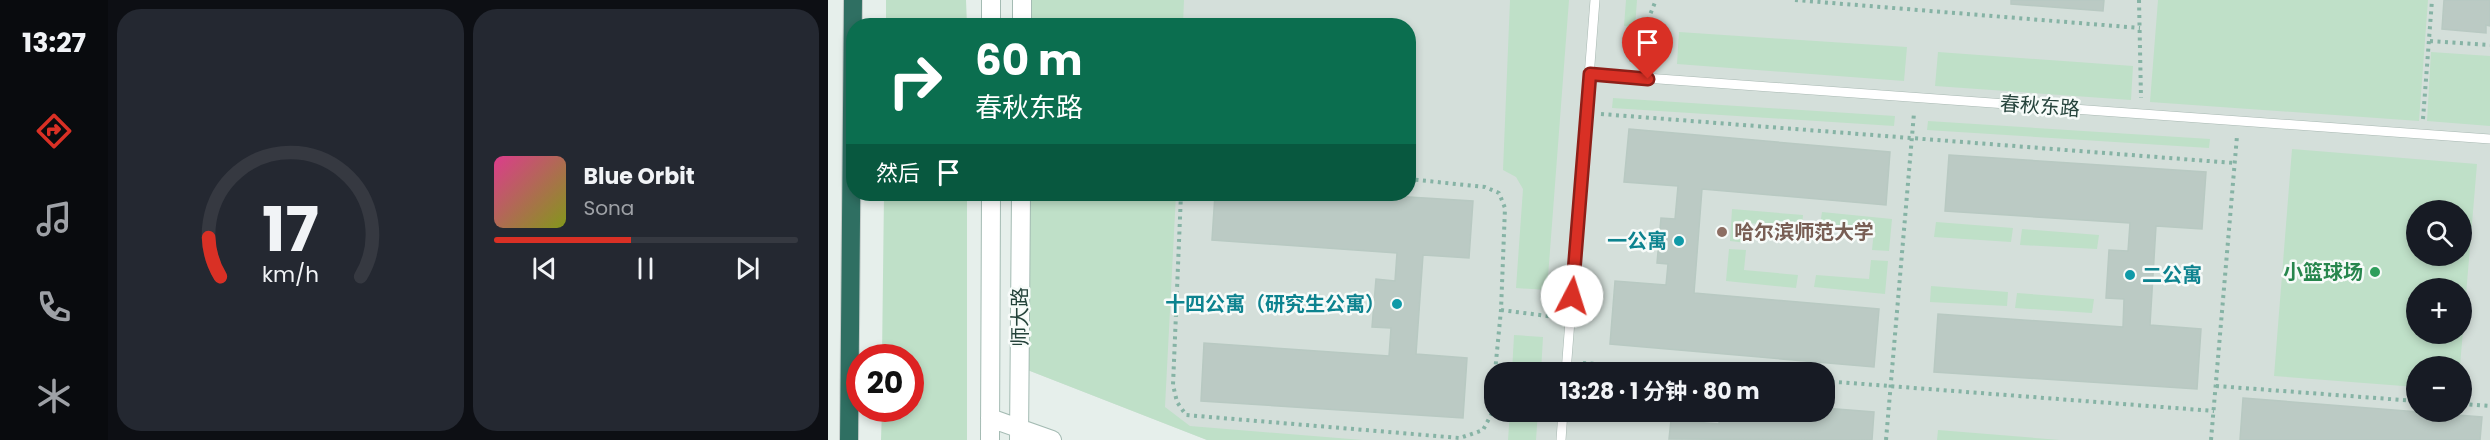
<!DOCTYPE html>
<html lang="zh">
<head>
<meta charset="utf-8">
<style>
	:root { --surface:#171b24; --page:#242831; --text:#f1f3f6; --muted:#9ea1a6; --line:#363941; --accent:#d93025 }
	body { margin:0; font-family:Poppins,"Noto Sans SC",sans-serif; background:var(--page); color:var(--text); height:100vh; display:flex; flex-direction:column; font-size:22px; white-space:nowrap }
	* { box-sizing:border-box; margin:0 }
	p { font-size:20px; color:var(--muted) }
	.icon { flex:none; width:33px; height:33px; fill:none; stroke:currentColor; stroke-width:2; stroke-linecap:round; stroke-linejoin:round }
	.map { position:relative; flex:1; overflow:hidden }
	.drawer { display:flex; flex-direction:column; gap:9px; padding:9px; background:#0d0f14; width:720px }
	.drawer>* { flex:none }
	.banner { position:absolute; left:18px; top:18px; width:570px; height:183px; border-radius:24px; box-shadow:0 3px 9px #0003; background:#0b6e4f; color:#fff; overflow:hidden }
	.controls { position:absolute; left:1578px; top:200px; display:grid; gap:12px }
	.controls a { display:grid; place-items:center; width:66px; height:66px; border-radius:50%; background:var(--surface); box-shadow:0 3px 9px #0003; font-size:30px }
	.speed { position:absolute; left:18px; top:344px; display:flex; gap:12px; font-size:30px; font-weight:700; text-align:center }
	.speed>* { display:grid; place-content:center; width:78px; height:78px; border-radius:50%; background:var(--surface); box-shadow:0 3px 9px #0003; line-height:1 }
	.speed .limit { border:9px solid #d22; background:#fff; color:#111 }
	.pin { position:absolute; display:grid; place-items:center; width:51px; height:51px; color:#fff; margin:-62px -26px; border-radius:50% 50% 50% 0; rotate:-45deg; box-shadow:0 0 6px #0007 }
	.pin .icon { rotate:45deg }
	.me { position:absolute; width:66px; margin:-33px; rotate:5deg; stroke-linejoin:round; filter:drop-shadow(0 0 4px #0008) }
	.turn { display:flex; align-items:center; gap:21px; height:126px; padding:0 30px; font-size:27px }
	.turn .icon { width:78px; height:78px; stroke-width:2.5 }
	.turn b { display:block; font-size:42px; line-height:51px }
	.then { display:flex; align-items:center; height:57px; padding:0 30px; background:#0003; gap:12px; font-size:22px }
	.drawer .card { flex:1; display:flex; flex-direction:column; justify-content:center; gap:9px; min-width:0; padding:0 21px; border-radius:24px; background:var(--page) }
	.drawer .dial { align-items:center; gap:0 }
	.dial svg { height:156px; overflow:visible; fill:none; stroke:var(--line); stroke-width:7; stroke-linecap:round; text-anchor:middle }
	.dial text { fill:var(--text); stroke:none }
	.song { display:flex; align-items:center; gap:18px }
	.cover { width:72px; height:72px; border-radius:9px; background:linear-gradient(135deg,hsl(330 70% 55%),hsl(70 70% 35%)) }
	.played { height:6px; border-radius:3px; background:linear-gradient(90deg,var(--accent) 45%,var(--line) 45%) }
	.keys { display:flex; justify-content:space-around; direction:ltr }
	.drawer .tiles { flex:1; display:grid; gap:9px; grid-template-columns:repeat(2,1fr) }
	.trip { position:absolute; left:656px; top:362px; width:351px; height:60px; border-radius:24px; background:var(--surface); box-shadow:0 3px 9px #0003; font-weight:700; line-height:60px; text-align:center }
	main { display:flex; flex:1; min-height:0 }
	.menu { display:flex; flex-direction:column; width:108px; justify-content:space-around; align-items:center; background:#090b0e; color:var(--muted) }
	.menu .icon { width:42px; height:42px }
	.menu .on { color:var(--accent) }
	.menu b { font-size:27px; color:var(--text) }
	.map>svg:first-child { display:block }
	.built { fill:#d4dfda; fill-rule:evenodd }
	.green { fill:#bfe0c8; fill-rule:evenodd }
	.building { fill:#bbcac4; stroke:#b8c9c2; stroke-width:1.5 }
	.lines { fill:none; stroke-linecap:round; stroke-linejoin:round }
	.lane-casing { stroke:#a8b8b2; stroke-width:10 }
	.secondary-casing { stroke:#a4bbb3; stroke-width:20 }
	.highway-casing { stroke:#c2cac8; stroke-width:20 }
	.path { stroke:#86b3a5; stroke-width:4; stroke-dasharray:3 4.5; stroke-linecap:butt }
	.lane { stroke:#fff; stroke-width:9 }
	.secondary { stroke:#fff; stroke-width:18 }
	.highway { stroke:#2f6f62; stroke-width:18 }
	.route-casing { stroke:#8d1f18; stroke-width:15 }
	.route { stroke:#d93025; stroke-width:10 }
	.education-dot { fill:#8d6e63; stroke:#f7fbf9; stroke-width:2 }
	.culture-dot { fill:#0f9aa8; stroke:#f7fbf9; stroke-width:2 }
	.leisure-dot { fill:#2e9e5b; stroke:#f7fbf9; stroke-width:2 }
	.labels { text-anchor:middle; stroke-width:5; stroke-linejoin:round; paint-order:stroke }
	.street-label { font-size:20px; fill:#24423a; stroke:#f7fbf9 }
	.education-label { font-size:20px; font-weight:bold; fill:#785e54; stroke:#f7fbf9; text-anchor:start }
	.culture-label { font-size:20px; font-weight:bold; fill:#0d838f; stroke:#f7fbf9; text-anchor:end }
	.leisure-label { font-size:20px; font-weight:bold; fill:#27864d; stroke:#f7fbf9; text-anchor:end }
</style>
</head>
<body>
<main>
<nav class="menu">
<b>13:27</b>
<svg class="icon on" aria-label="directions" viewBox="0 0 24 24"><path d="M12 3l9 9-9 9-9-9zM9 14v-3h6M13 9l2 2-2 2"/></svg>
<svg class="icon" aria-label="music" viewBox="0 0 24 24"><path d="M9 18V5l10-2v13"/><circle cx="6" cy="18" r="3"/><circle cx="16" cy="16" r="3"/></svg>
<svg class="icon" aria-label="phone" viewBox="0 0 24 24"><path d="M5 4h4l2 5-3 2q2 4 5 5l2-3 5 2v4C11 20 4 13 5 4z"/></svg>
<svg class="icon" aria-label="climate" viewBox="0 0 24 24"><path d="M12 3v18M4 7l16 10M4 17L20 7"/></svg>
</nav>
<section class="drawer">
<div class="tiles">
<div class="card dial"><svg viewBox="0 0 100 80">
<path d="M14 69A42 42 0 1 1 86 69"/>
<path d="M14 69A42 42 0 0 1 8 49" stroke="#d93025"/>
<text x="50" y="56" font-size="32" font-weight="700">17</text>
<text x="50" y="72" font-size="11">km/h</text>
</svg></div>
<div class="card">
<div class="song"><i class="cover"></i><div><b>Blue Orbit</b><p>Sona</p></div></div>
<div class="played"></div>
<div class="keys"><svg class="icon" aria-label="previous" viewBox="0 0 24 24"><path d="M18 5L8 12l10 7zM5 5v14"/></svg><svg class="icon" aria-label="pause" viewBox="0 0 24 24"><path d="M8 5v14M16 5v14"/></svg><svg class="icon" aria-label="next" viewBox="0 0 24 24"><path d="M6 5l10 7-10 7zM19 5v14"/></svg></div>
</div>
</div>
</section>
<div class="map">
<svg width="1662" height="440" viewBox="0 0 1662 440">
	<rect width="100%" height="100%" fill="#e6efeb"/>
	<path class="built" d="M204,0H1662V440H379L197,369L200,194H580V26L204,25ZM1588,210H1634V255H1588ZM1588,288H1634V333H1588ZM1588,366H1634V411H1588ZM666,372H996V411H666Z"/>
	<path class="green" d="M58,0H138L139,25H58Z
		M204,0H356L355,25H204Z
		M682,0H741L719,290L688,288L695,189L688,177L675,170Z
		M798,0H809L807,27L796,26Z
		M1330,0H1600L1591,121L1322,102Z
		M851,32L1079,47L1076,81L849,64Z
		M1110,52L1305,66L1303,100L1107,86Z
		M1603,52L1662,56V126L1599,121Z
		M785,98L1067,116L1066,126L784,108Z
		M1100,121L1382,139L1381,148L1099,130Z
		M1464,149L1649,164L1632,366H1588V387L1446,376ZM1588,210H1634V255H1588ZM1588,288H1634V333H1588Z
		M56,194H139V440H53L54,408H82V357H54Z
		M200,194H348L337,407L362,426L535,440H379L197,369Z
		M904,209L975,215L974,228L921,223L919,243L902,241Z
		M994,212L1064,219L1061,251L1044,250L1046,230L992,225Z
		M1108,222L1185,228L1183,242L1106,237Z
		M1194,229L1271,235L1269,249L1192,245Z
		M901,249L918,250L916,270L970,275L968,288L898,281Z
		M1043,260L1060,261L1057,294L986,287L988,275L1041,279Z
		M1103,286L1180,292L1179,306L1102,302Z
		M1189,293L1266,299L1264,313L1187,308Z
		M686,335L715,337L713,372H684Z
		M682,411H710L708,440H680Z
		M1110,430L1232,440H1109Z"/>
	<path class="building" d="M1183,0H1276L1275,11L1183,4Z
		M1616,0H1662V26L1658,25V33L1614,29Z
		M801,129L1062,152L1058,205L874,189L866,293L1051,309L1046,367L782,344L787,281L838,285L840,264L829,263L833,218L847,219L850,186L796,182Z
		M1121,155L1378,172L1374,229L1328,226L1322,325L1373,329L1369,389L1106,372L1110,314L1295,327L1296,299L1278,298L1281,250L1300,251L1302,223L1117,211Z
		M387,194H532L645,201L641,258L595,255L588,354L639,358L635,418L373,401L376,343L561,356L563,328L544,327L548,279L567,281L569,253L384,240Z
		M1415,398L1654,417L1652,440H1412Z
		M996,408L1046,412L1044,440L841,439L843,420L891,424L892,411H996Z"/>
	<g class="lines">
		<defs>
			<path id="lane" d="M762,74L1662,139
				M738,372L767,0
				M733,440L735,411"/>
			<path id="secondary" d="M163,26V0
				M194,26V0
				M162,418L224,440
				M162,440L163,194
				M191,440L193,194"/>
			<path id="highway" d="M21,440L25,0"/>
		</defs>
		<use href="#lane" class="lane-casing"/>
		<use href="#secondary" class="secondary-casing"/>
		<use href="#highway" class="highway-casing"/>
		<path class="path" d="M967,0L1312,28
			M1311,0L1313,98
			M1602,41L1662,45
			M803,62L828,0
			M773,114L1406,163
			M1595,119L1604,0
			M580,179L657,187L671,193L677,208L673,310L667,372
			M353,194L345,385L349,402L358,415L632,438L655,430L664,413L666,388
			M673,310L727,317
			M755,363L875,372
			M996,381L1386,411
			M1388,386L1588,401
			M1634,404L1662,406
			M1058,440L1086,113
			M1383,440L1409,136"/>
		<use href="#lane" class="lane"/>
		<use href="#secondary" class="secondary"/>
		<use href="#highway" class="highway"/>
	</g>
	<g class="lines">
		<defs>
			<path id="route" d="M744,296L762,74L820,79"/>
		</defs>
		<use href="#route" class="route-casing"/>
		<use href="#route" class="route"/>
	</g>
	<circle class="education-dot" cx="894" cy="232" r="6"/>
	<g class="culture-dot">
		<circle cx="851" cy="241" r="6"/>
		<circle cx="1302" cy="275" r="6"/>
		<circle cx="569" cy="304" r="6"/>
	</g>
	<circle class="leisure-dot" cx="1547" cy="272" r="6"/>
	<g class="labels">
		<g class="street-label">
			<text transform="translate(1212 106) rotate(4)" y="7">春秋东路</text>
			<text transform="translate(192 317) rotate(-90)" y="7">师大路</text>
		</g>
		<g class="education-label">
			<text x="906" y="239">哈尔滨师范大学</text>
		</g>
		<g class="culture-label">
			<text x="839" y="248">一公寓</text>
			<text x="1314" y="282" text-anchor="start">二公寓</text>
			<text x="557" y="311">十四公寓（研究生公寓）</text>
		</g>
		<g class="leisure-label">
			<text x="1535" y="279">小篮球场</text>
		</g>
	</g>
</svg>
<div class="controls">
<a><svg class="icon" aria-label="search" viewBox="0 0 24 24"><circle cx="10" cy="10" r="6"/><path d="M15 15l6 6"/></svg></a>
<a>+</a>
<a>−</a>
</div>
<div class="speed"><div class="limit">20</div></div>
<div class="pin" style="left:820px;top:79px;background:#d93025"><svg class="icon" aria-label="arrive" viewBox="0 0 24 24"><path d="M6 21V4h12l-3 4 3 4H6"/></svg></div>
<svg class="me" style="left:744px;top:296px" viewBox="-20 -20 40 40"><circle r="19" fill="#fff"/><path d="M0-13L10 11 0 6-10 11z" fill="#d93025"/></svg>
<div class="trip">13:28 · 1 分钟 · 80 m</div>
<div class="banner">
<div class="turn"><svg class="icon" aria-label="right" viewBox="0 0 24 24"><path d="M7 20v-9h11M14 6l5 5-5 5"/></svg><div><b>60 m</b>春秋东路</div></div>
<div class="then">然后<svg class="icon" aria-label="arrive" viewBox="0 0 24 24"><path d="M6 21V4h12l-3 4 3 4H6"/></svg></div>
</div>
</div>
</main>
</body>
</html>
